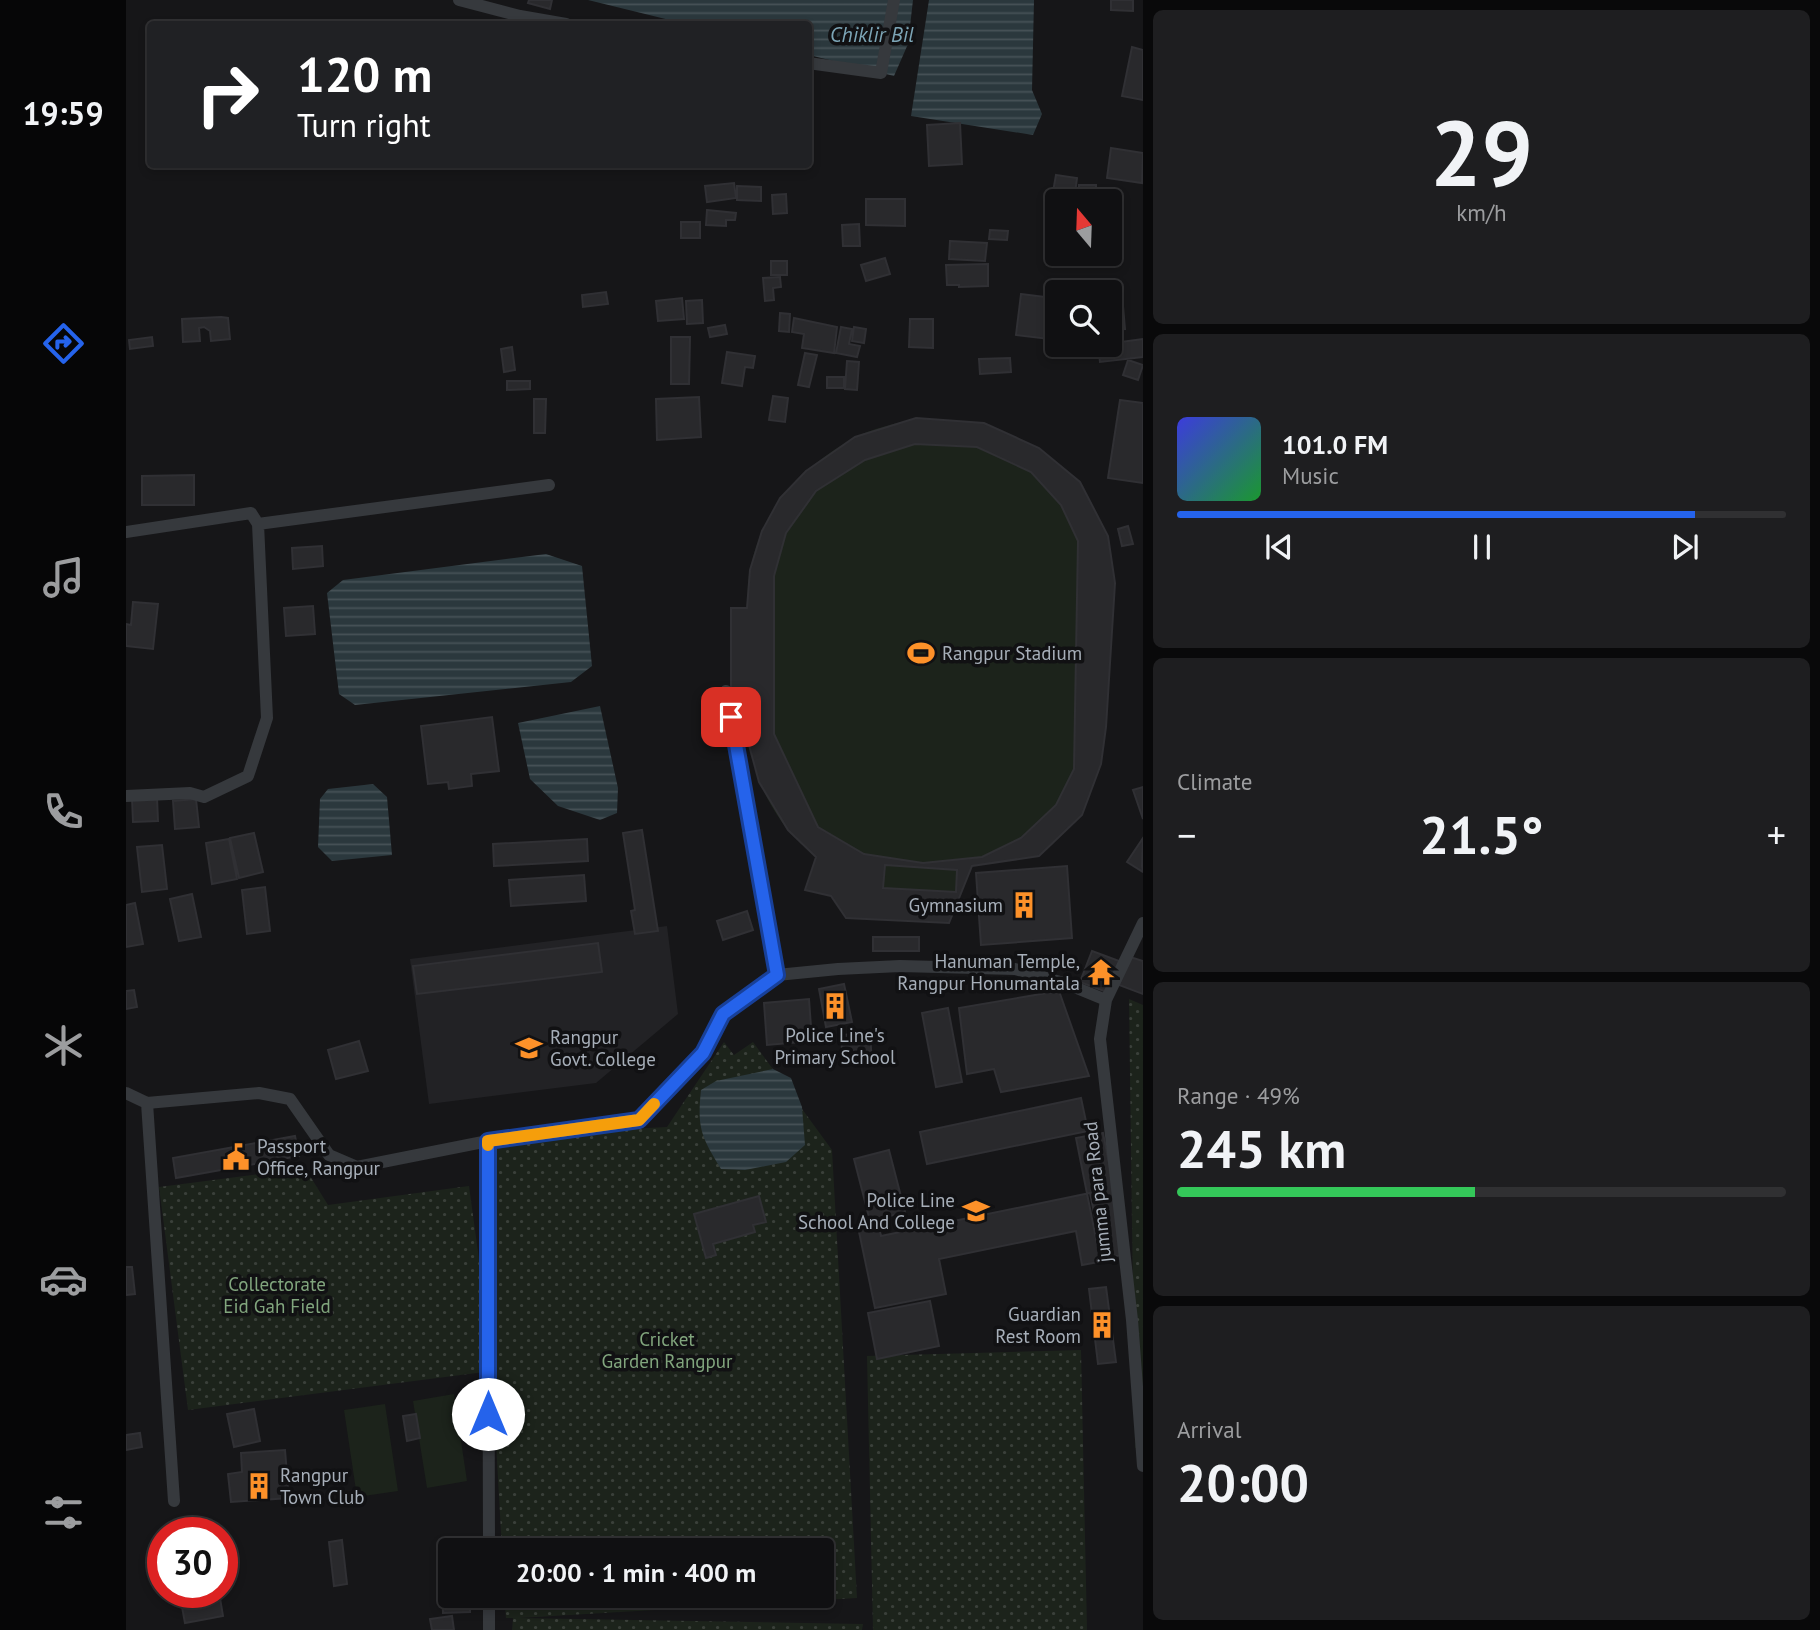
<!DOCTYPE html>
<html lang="en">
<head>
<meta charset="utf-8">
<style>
	:root { --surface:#101012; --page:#1e1e20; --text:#f1f3f6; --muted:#9c9d9f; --line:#303032; --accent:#2563eb }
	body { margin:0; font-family:"PT Sans",sans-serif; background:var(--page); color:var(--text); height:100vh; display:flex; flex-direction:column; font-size:26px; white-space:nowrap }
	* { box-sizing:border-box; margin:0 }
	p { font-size:23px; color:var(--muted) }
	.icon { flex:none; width:38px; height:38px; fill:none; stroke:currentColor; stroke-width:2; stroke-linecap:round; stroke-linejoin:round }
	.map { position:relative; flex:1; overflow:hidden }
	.drawer { display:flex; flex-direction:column; gap:10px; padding:10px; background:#09090a; width:677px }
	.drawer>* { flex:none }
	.hud { position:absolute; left:21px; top:21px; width:665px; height:147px; border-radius:7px; box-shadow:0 4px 10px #0003,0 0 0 2px var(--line); background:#202124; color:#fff; overflow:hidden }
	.needle { width:46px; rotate:341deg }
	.controls { position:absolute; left:919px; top:189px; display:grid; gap:14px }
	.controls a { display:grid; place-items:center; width:77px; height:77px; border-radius:7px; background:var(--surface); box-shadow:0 4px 10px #0003,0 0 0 2px var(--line); font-size:35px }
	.speed { position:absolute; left:21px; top:1517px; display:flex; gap:14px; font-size:35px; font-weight:700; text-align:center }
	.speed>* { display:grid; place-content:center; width:91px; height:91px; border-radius:50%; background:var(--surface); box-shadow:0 4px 10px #0003,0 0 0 2px var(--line); line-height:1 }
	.speed .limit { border:10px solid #d22; background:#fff; color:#111 }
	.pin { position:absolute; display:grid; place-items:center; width:60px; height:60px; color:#fff; margin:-30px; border-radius:14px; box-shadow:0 4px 10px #0006 }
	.me { position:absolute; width:77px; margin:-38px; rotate:0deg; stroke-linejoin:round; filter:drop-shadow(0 0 5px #0008) }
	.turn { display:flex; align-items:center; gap:24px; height:147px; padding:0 35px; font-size:32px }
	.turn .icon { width:91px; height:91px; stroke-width:2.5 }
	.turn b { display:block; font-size:49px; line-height:60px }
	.big { font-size:52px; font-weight:700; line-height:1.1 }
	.drawer .card { flex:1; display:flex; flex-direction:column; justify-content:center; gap:10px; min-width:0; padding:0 24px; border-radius:10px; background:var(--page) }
	.drawer .dial { align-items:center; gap:0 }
	.dial b { font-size:91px; line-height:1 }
	.song { display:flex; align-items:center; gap:21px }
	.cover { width:84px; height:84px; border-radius:10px; background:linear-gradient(135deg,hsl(240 70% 55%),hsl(130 70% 35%)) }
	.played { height:7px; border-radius:4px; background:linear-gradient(90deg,var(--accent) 85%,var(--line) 85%) }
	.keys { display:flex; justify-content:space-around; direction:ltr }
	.heat { display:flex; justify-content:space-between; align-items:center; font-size:38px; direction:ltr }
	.charge { height:10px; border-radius:5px; background:linear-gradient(90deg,#34c759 49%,var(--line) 0) }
	.trip { position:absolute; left:312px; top:1538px; width:396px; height:70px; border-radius:7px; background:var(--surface); box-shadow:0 4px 10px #0003,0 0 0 2px var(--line); font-weight:700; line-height:70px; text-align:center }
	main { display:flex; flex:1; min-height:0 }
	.tab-bar { display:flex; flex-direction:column; width:126px; justify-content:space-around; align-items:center; background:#060607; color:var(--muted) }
	.tab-bar .icon { width:49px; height:49px }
	.tab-bar .on { color:var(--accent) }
	.tab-bar b { font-size:32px; color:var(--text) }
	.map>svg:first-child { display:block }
	.built { fill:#222225 }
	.grass { fill:#1c231b }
	.park { fill:url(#park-dots) }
	.water { fill:url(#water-rules) }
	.building { fill:#29292c; stroke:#303034; stroke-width:2; fill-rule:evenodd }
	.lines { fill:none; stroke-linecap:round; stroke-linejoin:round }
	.minor { stroke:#36393d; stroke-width:12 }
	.route-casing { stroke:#184099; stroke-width:18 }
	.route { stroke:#2563eb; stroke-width:12 }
	.slow { stroke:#f59e0b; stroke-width:12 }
	.labels { text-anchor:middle; stroke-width:7; stroke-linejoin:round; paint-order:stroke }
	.poi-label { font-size:19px; fill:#a7afb9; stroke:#111113; text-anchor:start }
	.street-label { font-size:19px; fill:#a7afb9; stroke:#111113 }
	.park-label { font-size:19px; fill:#81a57d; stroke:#111113 }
	.water-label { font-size:21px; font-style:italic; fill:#7ca5b6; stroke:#111113 }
</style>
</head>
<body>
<main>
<nav class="tab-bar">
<b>19:59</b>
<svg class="icon on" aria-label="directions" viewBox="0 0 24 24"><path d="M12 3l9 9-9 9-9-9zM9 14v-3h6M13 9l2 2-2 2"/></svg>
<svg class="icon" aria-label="music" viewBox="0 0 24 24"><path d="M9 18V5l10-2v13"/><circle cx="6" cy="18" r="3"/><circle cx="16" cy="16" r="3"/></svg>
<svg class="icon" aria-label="phone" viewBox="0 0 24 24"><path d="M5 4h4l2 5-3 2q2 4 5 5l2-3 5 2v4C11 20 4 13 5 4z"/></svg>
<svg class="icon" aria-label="climate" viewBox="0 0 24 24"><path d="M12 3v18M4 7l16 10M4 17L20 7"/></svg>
<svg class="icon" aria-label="car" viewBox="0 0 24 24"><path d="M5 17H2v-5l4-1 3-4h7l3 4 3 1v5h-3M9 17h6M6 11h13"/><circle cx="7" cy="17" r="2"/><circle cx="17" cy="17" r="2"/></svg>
<svg class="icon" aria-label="filters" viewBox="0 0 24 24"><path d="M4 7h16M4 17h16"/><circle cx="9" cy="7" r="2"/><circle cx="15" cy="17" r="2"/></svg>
</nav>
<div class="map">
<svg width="1017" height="1630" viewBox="0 0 1017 1630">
	<defs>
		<pattern id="park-dots" width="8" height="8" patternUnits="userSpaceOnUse" patternTransform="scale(1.75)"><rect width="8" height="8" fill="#1c231b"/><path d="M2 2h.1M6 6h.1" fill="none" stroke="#3a403a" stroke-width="1.8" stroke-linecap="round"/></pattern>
		<pattern id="water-rules" width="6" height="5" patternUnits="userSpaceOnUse" patternTransform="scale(1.75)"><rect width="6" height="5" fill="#2b383d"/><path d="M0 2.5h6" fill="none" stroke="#475257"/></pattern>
	</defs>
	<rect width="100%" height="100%" fill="#161618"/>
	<path class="built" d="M541,926L552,1014L470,1083L303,1104L284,959Z"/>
	<path class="grass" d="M790,418L858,423L913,448L954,482L982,536L980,727L975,764L956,815L913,856L846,866L823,923L720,918L705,896L679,890L690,857C681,848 670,840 662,830C630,791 621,747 620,698L605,697V608H621C622,596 621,582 624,570C635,511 676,466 728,438C746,428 770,424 790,418Z
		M328,1394L341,1481L301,1488L287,1401Z
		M259,1404L272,1491L231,1497L218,1410Z"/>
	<path class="park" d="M1003,999L1017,1005V1448H1009Z
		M598,1042L608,1055L627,1042L706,1150L731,1598L393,1618L737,1624L736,1630H386L387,1618H380L378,1596H695V1550H376L366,1371L62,1410L33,1187L179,1168L202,1205L343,1186L364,1340L353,1137L541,1127Z
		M955,1350L961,1630H747L741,1356Z"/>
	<path class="water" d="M462,0H787L782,44L768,76L683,55L682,24H560Z
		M803,0H908L906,90L916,114L907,135L785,116Z
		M420,554L456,566L466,666L445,682L229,705L213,694L201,593L217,580Z
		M474,706L492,788L491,813L474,820L432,806L404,779L392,723Z
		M247,784L261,797L266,855L206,861L192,847L194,799L202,789Z
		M647,1069L665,1078L676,1107L679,1145L660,1162L619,1170L595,1169C575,1136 571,1128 575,1090L590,1081Z"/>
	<path class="building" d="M403,0H426L424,9L402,3Z
		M985,0H1007V11L985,10Z
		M1006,47L1017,50V100L996,96Z
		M834,123L836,164L803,166L801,125Z
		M985,148L1017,153L1016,183L981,178Z
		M930,175L951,178L948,201L925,203Z
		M608,183L610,198L581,202L579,186Z
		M953,185H970V201H952Z
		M611,186L635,187V201L611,200Z
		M660,194L661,213L647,214L646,195Z
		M740,199H779V226L740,225Z
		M581,210L610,213L609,220H600V226L580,225Z
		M555,222H574V238H555Z
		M733,224L734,246H717L716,225Z
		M864,230L882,231L881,240L863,239Z
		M824,241L861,243L859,261L823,259Z
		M759,258L764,274L740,281L735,265Z
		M645,261H661V275H645Z
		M862,264V286L833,287V285H821L820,265Z
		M654,277L655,287L647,288L648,300L639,301L637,278Z
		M480,292L482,304L457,307L456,295Z
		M895,294L928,298L923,339L890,335Z
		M556,298L558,319L532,321L530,301Z
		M576,300L577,323L561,324L560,301Z
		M997,306L999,329L984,330V307Z
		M654,313L664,314L663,332L653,331Z
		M95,317L102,318L104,339L85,341L84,331L78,327L73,328L74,341L57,342L56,319Z
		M668,318L711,327L708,353L676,348L678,334L666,332Z
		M784,319H807V348L783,347Z
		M599,325L601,334L584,337L582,328Z
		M715,327L726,329L723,344L734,346L731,357L710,353Z
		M728,327L740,329L738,343L726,341Z
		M26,337L27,346L4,349L3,340Z
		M545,337H564L563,384H545Z
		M1017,339V357L974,362L972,345Z
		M386,347L389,370L378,372L375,349Z
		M601,352L629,356L627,368L619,367L616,386L596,383Z
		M679,353L691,355L683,387L672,385Z
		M884,358L885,372L854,374L853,359Z
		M1002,360L1017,365L1012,380L997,375Z
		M721,361L733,362L731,390L719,389Z
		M701,377H718V388H701Z
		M381,381H404V389L381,390Z
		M647,396L662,398L659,422L643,420Z
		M573,397L575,437L531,440L530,399Z
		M408,399H420L419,433H408Z
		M994,400L1017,403V483L982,478Z
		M790,418L858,423L913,448L954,482L982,536L989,583L980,727L975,764L956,815L913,856L846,866L823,923L720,918L705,896L679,890L690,857L662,830L633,782L620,734V697H605V608H621L624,570L636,531L654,498L680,471L729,437ZM789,444L851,447L905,472L935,505L952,541L948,769L930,805L895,838L856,857L797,863L738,854L692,827L648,734V576L660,533L690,491L739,460Z
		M68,475V505H16V476Z
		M1002,526L1007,544L996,546L992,529Z
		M196,546L197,566L167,569L166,548Z
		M7,602L32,604L27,649L0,646V624L5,625Z
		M187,606L189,634L160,636L158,608Z
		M366,717L373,771L345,774L346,786L323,789L322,782L302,784L295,726Z
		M1017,787V819L1007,790Z
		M31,797L32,821L7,822L6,798Z
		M70,799L73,827L49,829L47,801Z
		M516,830L532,931L509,934L505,911L509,910L497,833Z
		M128,833L137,872L113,878L104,838Z
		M1017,838L1016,866L1017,872L1001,862Z
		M103,839L111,879L86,884L80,843Z
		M461,839L462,861L368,866L367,844Z
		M36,845L41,889L16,892L11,847Z
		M759,865L831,870L830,892L757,888Z
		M941,866L946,938L855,945L850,873Z
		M458,875L460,901L385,906L383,880Z
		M139,887L144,931L121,934L116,890Z
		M66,894L75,937L53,941L44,899Z
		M9,903L17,944L0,947V905Z
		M621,911L627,930L597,940L591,921Z
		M747,937H793V951H747Z
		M472,943L476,972L291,994L287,966Z
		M966,951L996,962L983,993L954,982Z
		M1004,957L1017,961V994L993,985Z
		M718,984L726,1022L700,1027L693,989Z
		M8,990L11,1007L0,1009V991Z
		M933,991L963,1076L875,1092L868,1069L841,1074L833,1008Z
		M683,999L686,1041L641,1045L638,1003Z
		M822,1008L836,1082L810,1087L796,1013Z
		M744,1033L746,1063L717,1065L715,1035Z
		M233,1041L242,1071L210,1079L202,1050Z
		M955,1098L962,1131L801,1164L794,1132Z
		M977,1133L1001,1254L974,1259L950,1138Z
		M169,1136L173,1156L50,1178L47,1158Z
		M763,1150L779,1212L744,1221L728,1159Z
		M964,1193L978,1261L956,1265L950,1231L813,1259L820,1294L749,1308L732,1227L752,1223L755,1236Z
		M633,1196L640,1222L627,1225L629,1232L587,1244L590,1255L580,1258L568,1214Z
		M0,1267H6L9,1294L0,1295Z
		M980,1287L990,1362L972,1364L963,1289Z
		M804,1301L813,1346L751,1359L742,1313Z
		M128,1409L134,1441L108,1447L101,1414Z
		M290,1414L294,1438L281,1441L277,1416Z
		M14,1433L16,1447L0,1450V1435Z
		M159,1450L163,1498L105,1502L102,1474L116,1472L115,1453Z
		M216,1540L221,1584L208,1586L203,1542Z
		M342,1542V1550H324V1596H344V1612L317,1613L315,1543Z
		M71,1592H93L97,1616L59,1623L54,1596Z
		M326,1616L328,1630H306L304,1619Z"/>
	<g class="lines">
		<path class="minor" d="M333,0L394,16L440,24
			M682,63L755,73L768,0
			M0,532L125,513L132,524
			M600,691L651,975
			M0,796L64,793L78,797L122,776L141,718L132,524L423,485
			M1017,923L980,1000L974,1039L1006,1320L1017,1466
			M0,1093L21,1103L133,1093L164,1099L203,1155L231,1167L362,1141L513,1120L577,1053L597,1014L651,975L712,969L774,966L889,969L941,984L980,1000
			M21,1103L48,1501
			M362,1141L363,1550
			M363,1596V1630"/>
	</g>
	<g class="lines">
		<defs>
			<path id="route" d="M362,1414V1141L513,1120L577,1053L597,1014L651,975L605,717"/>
		</defs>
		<use href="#route" class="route-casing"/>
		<use href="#route" class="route"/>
		<path class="slow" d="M362,1145V1141L513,1120L528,1104"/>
	</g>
	<defs>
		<symbol id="stadium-bare" viewBox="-9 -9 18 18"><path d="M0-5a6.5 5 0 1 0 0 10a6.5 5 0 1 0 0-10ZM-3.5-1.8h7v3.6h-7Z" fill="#fd9129" stroke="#111113" stroke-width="2.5" paint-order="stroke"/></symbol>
		<symbol id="building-bare" viewBox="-9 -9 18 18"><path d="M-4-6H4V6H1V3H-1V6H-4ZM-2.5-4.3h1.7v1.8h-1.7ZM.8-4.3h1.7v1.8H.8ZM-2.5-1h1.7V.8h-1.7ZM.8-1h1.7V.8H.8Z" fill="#fd9129" stroke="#111113" stroke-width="2.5" paint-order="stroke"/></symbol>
		<symbol id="temple-bare" viewBox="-9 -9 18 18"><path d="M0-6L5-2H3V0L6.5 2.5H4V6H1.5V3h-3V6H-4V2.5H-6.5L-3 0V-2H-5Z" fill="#fd9129" stroke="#111113" stroke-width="2.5" paint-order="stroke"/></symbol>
		<symbol id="university-bare" viewBox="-9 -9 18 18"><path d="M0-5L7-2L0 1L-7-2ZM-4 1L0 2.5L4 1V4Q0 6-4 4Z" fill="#fd9129" stroke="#111113" stroke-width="2.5" paint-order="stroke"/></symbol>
		<symbol id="civic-bare" viewBox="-9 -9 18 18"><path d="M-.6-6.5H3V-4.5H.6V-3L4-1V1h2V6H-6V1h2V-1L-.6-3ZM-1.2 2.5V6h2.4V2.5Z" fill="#fd9129" stroke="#111113" stroke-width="2.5" paint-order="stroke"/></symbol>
		<symbol id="school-bare" viewBox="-9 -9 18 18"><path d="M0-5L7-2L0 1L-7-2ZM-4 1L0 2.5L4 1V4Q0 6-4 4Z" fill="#fd9129" stroke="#111113" stroke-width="2.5" paint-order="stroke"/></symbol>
	</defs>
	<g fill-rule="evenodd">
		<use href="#stadium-bare" x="776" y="634" width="38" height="38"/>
		<use href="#building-bare" x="879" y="886" width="38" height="38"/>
		<use href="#temple-bare" x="956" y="953" width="38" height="38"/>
		<use href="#building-bare" x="690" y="987" width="38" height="38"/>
		<use href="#university-bare" x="384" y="1029" width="38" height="38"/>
		<use href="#civic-bare" x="91" y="1138" width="38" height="38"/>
		<use href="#school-bare" x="831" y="1192" width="38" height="38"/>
		<use href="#building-bare" x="957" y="1306" width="38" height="38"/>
		<use href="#building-bare" x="114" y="1467" width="38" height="38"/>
	</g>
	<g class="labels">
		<g class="poi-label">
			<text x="816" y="660">Rangpur Stadium</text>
			<text x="877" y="912" text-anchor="end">Gymnasium</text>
			<text x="954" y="968" text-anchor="end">Hanuman Temple,<tspan x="954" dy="22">Rangpur Honumantala</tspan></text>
			<text x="709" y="1042" text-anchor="middle">Police Line's<tspan x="709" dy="22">Primary School</tspan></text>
			<text x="424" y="1044">Rangpur<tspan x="424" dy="22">Govt. College</tspan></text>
			<text x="131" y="1153">Passport<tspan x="131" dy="22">Office, Rangpur</tspan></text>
			<text x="829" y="1207" text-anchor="end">Police Line<tspan x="829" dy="22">School And College</tspan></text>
			<text x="955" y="1321" text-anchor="end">Guardian<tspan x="955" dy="22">Rest Room</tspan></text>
			<text x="154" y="1482">Rangpur<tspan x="154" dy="22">Town Club</tspan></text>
		</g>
		<g class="street-label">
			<text transform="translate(971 1192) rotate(-96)" y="7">jumma para Road</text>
		</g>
		<g class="park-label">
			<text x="151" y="1291">Collectorate<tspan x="151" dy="22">Eid Gah Field</tspan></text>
			<text x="541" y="1346">Cricket<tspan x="541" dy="22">Garden Rangpur</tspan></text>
		</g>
		<g class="water-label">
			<text x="746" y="42">Chiklir Bil</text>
		</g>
	</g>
</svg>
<div class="controls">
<a><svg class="needle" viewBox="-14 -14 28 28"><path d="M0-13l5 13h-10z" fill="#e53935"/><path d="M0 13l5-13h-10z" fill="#9c9d9f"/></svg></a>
<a><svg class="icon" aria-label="search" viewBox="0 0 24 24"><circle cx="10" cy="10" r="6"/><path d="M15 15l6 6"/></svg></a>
</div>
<div class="speed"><div class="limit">30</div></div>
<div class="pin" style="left:605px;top:717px;background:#d93025"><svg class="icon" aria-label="arrive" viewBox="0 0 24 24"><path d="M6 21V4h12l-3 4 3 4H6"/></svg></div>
<svg class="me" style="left:362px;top:1414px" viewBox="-20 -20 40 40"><circle r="19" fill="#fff"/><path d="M0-13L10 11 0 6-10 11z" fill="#2563eb"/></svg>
<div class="trip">20:00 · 1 min · 400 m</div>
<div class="hud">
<div class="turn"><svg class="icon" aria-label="right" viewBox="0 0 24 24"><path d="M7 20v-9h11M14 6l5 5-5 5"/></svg><div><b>120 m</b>Turn right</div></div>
</div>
</div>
<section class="drawer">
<div class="card dial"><b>29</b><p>km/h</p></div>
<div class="card">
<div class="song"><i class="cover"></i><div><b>101.0 FM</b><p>Music</p></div></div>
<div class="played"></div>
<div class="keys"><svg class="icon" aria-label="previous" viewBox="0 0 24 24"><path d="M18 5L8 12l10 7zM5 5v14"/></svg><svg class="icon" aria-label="pause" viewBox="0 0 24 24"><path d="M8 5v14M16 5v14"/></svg><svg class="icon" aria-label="next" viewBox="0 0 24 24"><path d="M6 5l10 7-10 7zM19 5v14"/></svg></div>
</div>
<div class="card"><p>Climate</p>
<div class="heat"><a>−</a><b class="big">21.5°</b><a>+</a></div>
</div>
<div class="card"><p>Range · 49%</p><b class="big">245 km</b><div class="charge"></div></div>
<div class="card"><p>Arrival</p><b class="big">20:00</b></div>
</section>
</main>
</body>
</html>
